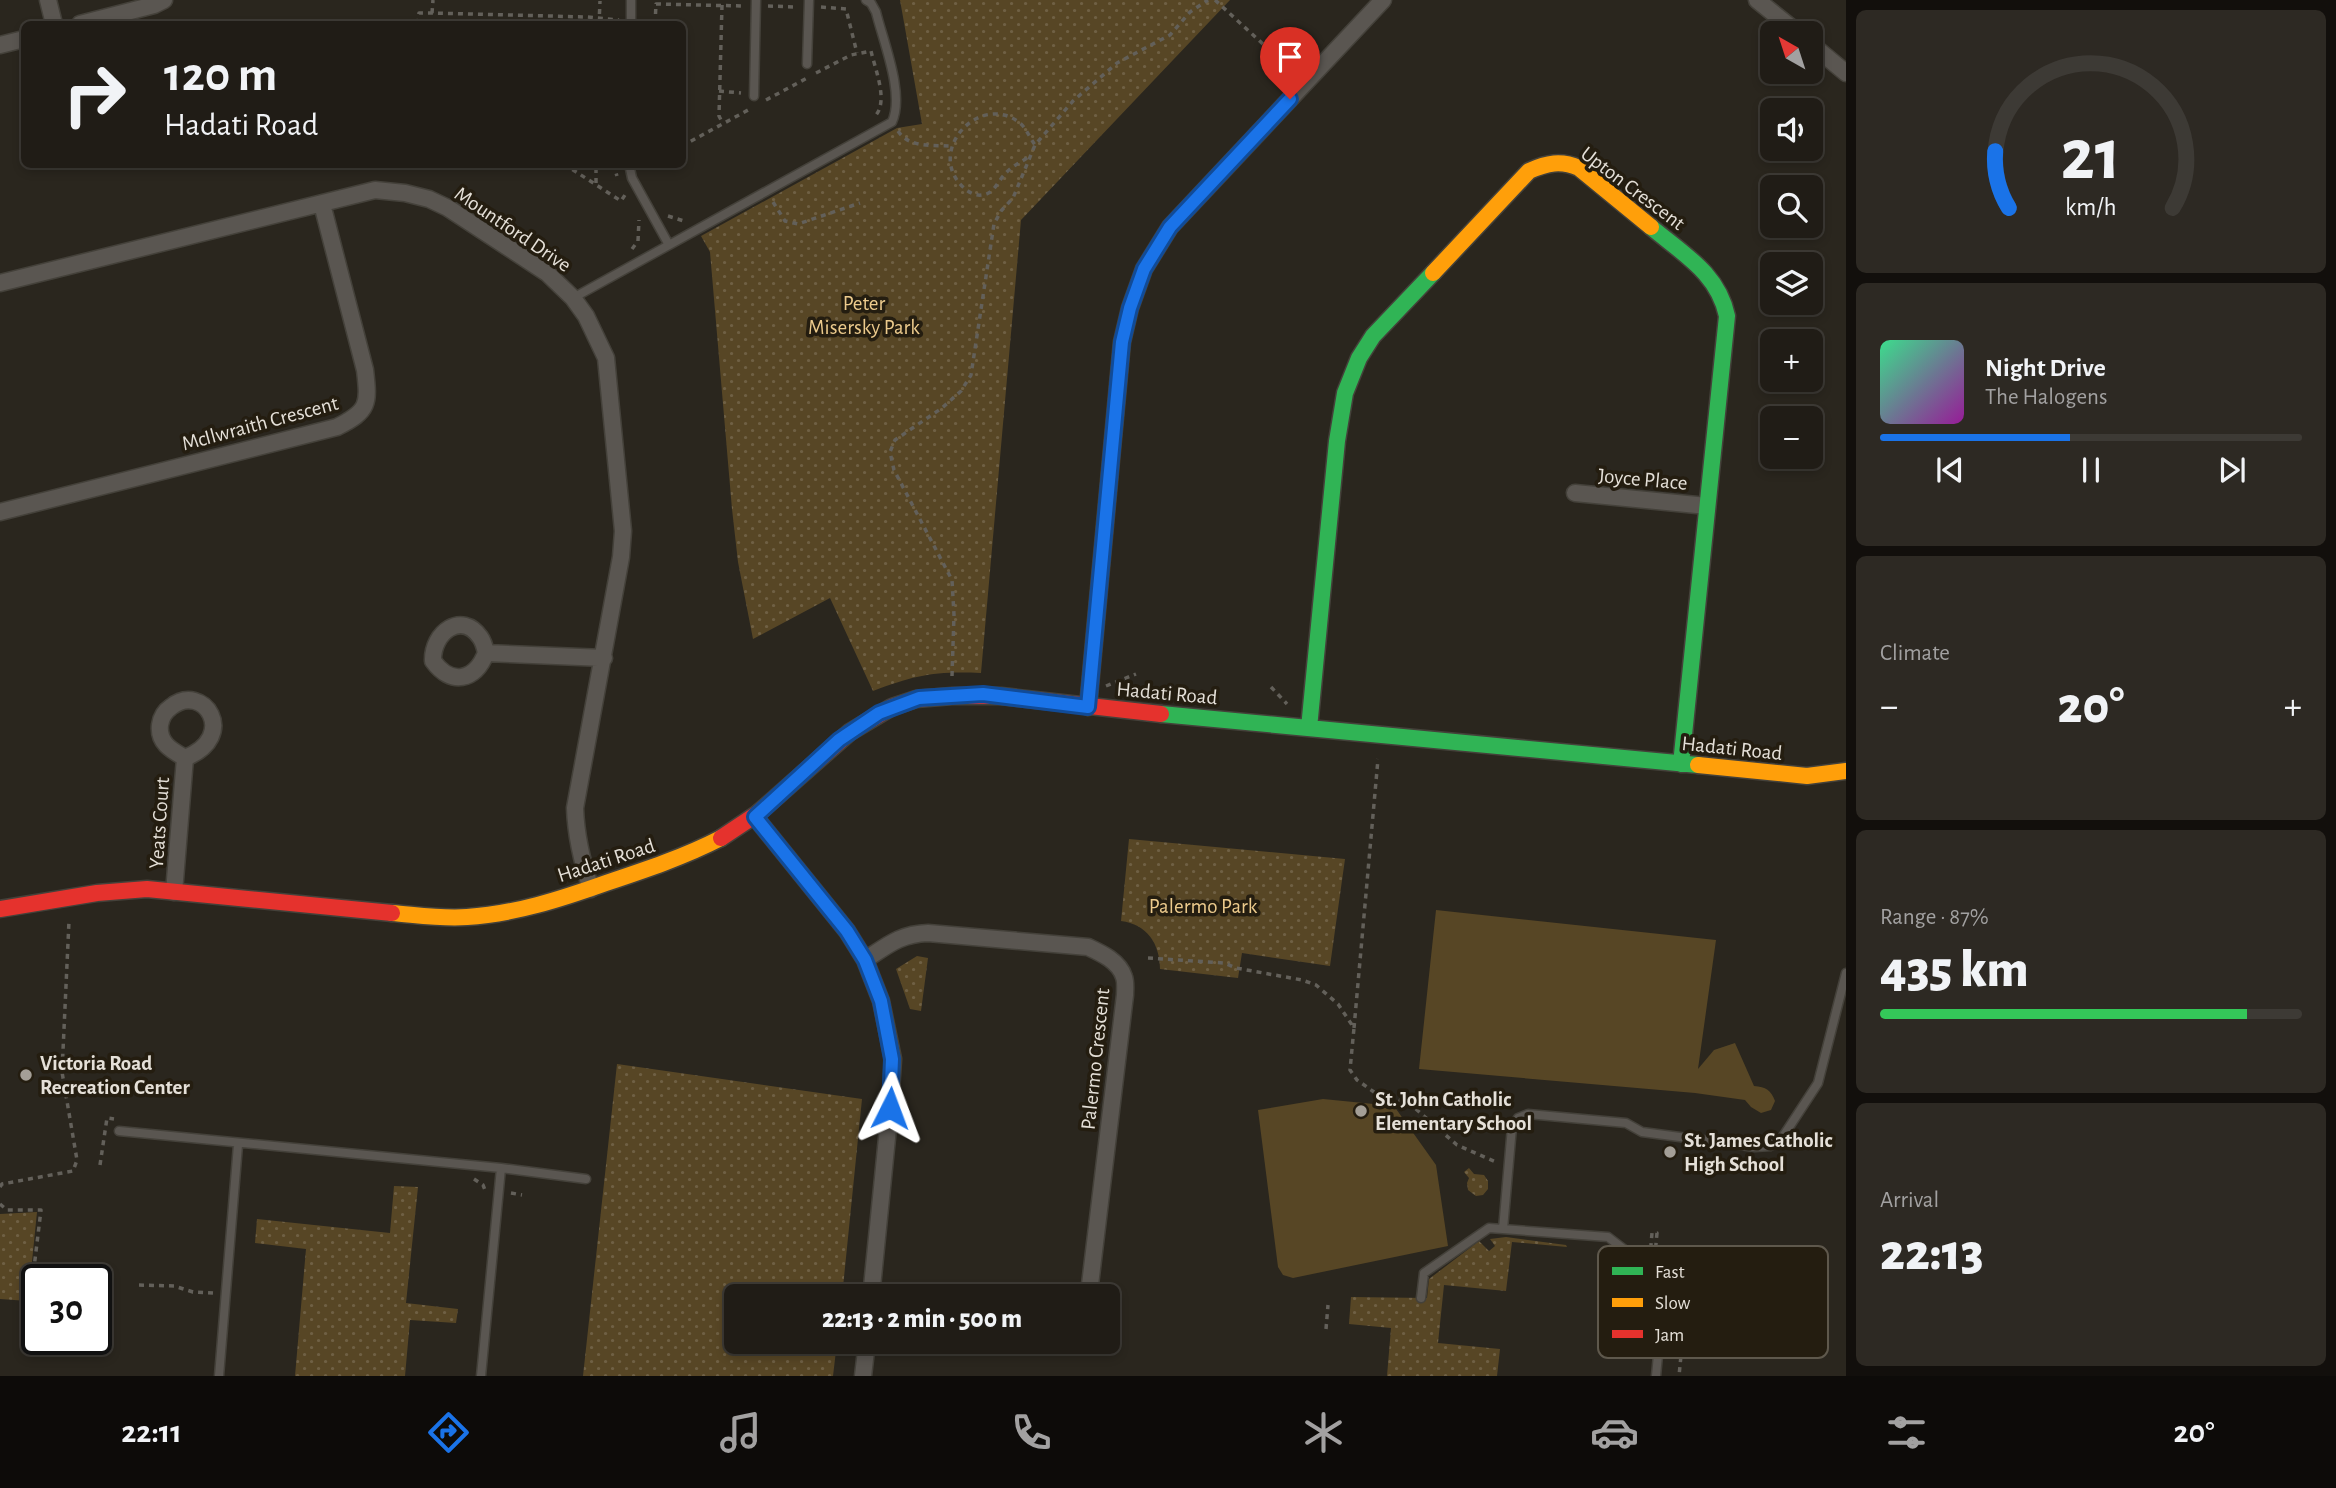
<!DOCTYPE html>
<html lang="en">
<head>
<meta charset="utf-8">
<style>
	:root { --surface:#201c16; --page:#2d2923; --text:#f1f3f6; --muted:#a2a1a1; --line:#3d3a35; --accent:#1a73e8 }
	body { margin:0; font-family:"Alegreya Sans",sans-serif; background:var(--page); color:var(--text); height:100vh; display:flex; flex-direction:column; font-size:26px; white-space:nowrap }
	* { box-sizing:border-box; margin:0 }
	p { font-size:23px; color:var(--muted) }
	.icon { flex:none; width:38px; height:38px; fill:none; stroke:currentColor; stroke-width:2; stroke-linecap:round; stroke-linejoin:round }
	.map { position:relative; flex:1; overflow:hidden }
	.side { display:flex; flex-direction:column; gap:10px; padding:10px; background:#120f0c; width:490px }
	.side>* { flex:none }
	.hud { position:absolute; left:21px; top:21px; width:665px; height:147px; border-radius:10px; box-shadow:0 4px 10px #0003,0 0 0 2px var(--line); background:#201c16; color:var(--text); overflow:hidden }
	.needle { width:46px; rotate:321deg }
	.tools { position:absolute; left:1760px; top:21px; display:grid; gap:14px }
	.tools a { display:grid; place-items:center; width:63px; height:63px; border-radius:10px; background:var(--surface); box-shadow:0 4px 10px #0003,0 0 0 2px var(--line); font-size:35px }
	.speed { position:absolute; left:21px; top:1264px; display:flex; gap:14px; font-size:35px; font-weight:700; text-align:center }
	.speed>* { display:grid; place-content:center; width:91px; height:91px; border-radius:50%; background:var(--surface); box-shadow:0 4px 10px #0003,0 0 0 2px var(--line); line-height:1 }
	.speed .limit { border:4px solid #111; border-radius:10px; background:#fff; color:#111 }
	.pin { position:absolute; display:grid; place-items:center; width:60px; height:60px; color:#fff; margin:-72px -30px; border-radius:50% 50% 50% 0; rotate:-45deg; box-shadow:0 0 7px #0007 }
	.pin .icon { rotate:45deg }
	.me { position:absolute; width:77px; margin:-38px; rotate:3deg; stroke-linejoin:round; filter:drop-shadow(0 0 5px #0008) }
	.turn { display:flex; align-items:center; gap:24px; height:147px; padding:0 28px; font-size:32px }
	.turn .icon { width:91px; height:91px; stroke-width:2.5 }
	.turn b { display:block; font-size:49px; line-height:60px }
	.big { font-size:52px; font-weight:800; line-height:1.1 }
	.side .widget { flex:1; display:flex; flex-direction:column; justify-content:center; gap:10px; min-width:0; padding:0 24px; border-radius:10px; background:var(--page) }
	.side .dial { align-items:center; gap:0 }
	.dial svg { height:182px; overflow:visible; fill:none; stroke:var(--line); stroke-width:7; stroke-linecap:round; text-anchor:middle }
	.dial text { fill:var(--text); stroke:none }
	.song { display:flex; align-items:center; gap:21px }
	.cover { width:84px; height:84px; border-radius:10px; background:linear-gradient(135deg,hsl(150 70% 55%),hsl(300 70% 35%)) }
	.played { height:7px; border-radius:4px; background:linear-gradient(90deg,var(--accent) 45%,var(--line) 45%) }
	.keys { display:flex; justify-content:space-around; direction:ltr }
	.heat { display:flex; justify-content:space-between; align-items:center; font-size:38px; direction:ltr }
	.charge { height:10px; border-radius:5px; background:linear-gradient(90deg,#34c759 87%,var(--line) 0) }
	.trip { position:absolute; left:724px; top:1284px; width:396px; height:70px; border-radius:10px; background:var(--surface); box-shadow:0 4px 10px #0003,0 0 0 2px var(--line); font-weight:800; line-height:70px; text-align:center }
	.tab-bar { display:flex; height:112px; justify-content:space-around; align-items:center; background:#0d0b09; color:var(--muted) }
	.tab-bar .icon { width:49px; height:49px }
	.tab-bar .current { color:var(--accent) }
	.tab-bar b { font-size:32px; color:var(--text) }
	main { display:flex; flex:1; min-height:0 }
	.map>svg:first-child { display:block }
	.green { fill:url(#green-dots) }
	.pitch { fill:#574625 }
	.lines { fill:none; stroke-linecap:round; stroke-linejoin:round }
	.lane-casing { stroke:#44413a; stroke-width:11 }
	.street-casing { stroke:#44413a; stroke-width:19 }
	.fast-casing { stroke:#44413a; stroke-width:19 }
	.slow-casing { stroke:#44413a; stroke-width:19 }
	.jam-casing { stroke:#44413a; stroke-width:19 }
	.path { stroke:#63605a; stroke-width:3.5; stroke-dasharray:5 5; stroke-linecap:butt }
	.lane { stroke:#5a5651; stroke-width:8 }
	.street { stroke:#5a5651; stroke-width:16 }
	.fast { stroke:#30b455; stroke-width:16 }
	.slow { stroke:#ff9f0a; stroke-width:16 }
	.jam { stroke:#e5322d; stroke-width:16 }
	.route-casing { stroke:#114b97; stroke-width:18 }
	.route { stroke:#1a73e8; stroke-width:12 }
	.poi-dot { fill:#a49f97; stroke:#241d10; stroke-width:2.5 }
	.labels { text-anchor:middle; stroke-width:7; stroke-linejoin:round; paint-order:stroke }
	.street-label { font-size:21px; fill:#e5e0d8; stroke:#241d10 }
	.park-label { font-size:21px; fill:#ecca8c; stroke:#241d10 }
	.poi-label { font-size:21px; font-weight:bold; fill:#e5e0d8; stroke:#241d10; text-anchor:start }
	.key { fill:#241d10; stroke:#5e584c; stroke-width:2 }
	.key-label { font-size:19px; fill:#e5e0d8 }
</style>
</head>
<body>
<main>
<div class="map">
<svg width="1846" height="1376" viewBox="0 0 1846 1376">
	<defs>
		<pattern id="green-dots" width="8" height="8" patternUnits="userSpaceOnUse" patternTransform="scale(1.75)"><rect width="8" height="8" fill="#574625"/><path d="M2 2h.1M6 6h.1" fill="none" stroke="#6f6044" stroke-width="1.8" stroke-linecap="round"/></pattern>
	</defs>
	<rect width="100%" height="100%" fill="#2a261e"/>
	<path class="green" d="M900,0H1230L1021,220L981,673C935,671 915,675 873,691L830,598L753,639L738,562L732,509L710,252L701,236L897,128L922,124Z
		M1129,839L1345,859L1330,966L1242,953L1238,978L1160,969C1160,944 1147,924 1121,921Z
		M917,956L928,958L921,1011L910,1009L896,969Z
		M617,1064L862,1099L842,1297H737V1342H837L833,1376H583Z
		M1469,1168L1474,1174L1484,1175L1488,1181V1189L1483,1195L1476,1196L1468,1190L1467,1183L1469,1178L1464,1172Z
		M394,1186L418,1187L406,1303L458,1309L456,1323L410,1320L405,1376H295L306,1249L255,1243L257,1219L390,1233Z
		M37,1212L28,1301L0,1299V1214Z
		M1506,1237L1566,1245L1567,1247L1512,1242L1506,1291L1444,1285L1438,1343L1500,1349L1497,1376H1387L1391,1328L1349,1324L1351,1297L1427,1298L1429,1279L1479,1241L1489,1251L1495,1246L1490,1239Z"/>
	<path class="pitch" d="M1436,910L1716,940L1698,1069L1714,1050L1735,1043L1754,1086C1766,1087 1771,1090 1775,1101L1771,1110L1761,1113L1751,1107L1745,1100L1695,1093L1419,1069Z
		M1323,1099L1394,1106L1436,1165L1448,1246L1293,1278L1283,1275L1278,1267L1258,1110Z"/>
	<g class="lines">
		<defs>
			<path id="lane" d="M631,24V0
				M807,64L809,0
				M754,96L756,0
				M629,164L632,178L669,245
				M573,298L892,122C905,94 883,41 876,12L871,3L866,0
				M119,1131L501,1168L586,1179
				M1503,1229L1512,1127L1518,1118L1528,1114L1626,1123L1642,1132L1755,1147L1770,1146L1780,1141L1818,1083L1846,973
				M1421,1298L1424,1273L1489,1228L1608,1237L1625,1250L1661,1324L1656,1376
				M219,1376L238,1145
				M481,1376L501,1168"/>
			<path id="street" d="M48,0L54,24
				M1757,0L1798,33
				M80,24L154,5L164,0
				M1811,44L1846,73
				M0,45L24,39
				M0,283L375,190L405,193L429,199L448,208L547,273L573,298L586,316L606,358L623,531L621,557L575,808C576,837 582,862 591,889
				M1575,493L1707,506
				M0,512L337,427C369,411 369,404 365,370L322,204
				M486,653C475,681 451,686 433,661C432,632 462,611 480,637C483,641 485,648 486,653L604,658
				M1088,707L1122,342L1130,308L1144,269L1170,227L1383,0
				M755,817L847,931L865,960L881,1001L893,1059L890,1108L871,1297
				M174,892L185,758C240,736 203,681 171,707C165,711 161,718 160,725C158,743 171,750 185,758
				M865,960C888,945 900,934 928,933L1088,947C1101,953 1119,961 1124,977C1126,982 1125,990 1125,995L1089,1293L1087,1297
				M863,1376L867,1342"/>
			<path id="fast" d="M1651,227C1683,254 1718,273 1727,316L1681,764
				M1161,714L1698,765
				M1309,728L1337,441L1345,393L1359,358L1373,336L1433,273"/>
			<path id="slow" d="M1433,273L1529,171C1547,163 1561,160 1579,168L1651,227
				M1698,765L1807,776L1846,771
				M392,913C417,915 442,919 467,917C515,914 561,899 606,883C645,870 684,857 721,838"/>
			<path id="jam" d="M721,838L757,814L850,732L892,707L916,699L952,696H1001L1161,714
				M0,909L97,893L147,889L392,913"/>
		</defs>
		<use href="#lane" class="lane-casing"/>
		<use href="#street" class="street-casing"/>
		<use href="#fast" class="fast-casing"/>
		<use href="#slow" class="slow-casing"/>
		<use href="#jam" class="jam-casing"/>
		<path class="path" d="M1215,0L1288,67
			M722,5L719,116L723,124
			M768,6L796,7
			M821,7L846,9L857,53
			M432,13L433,0
			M418,24L419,13H432L587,17L619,20
			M531,24V16
			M599,24L600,1
			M655,24L656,4L743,6
			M816,73L851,55L871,51C875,69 889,102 875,116
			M719,91L741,93
			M766,100L809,77
			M898,131C909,148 932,145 950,146
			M682,146L750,109
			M1027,158C1019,163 1011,167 1005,174C998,181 994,194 982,195C975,196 968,192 963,187C925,151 980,91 1020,123C1026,128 1030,138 1035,145
			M564,164L621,201L625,195
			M613,164L617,176
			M596,183V164
			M773,202L785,221L798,224L860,203
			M668,216L684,221
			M632,249L638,241L639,220
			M952,676L954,615L952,580L894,470L890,452L895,440L942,408L961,391L971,375L994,224L1001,211L1013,198L1035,145L1073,101L1117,63L1170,35L1190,12L1208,0
			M1106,686L1136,674
			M1271,687L1287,704
			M1148,958L1224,963L1236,968L1302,980L1316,985L1338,1004L1354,1028L1350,1070L1357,1080L1374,1092L1409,1103L1457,1145L1498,1163
			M1354,1028L1378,759
			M100,1165L107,1118L114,1119
			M474,1179L483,1185L485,1190
			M0,1187L2,1184L73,1171L77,1160L62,1072L69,921
			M511,1193L522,1195
			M0,1204L7,1210H41L30,1301
			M1649,1268L1652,1233H1657L1653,1276
			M139,1285L174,1286L193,1292L213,1293
			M1662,1295L1678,1312L1684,1325L1679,1376
			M1677,1319C1696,1301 1710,1297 1730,1314
			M1326,1329L1328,1305"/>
		<use href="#lane" class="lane"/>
		<use href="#street" class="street"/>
		<use href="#fast" class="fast"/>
		<use href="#slow" class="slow"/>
		<use href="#jam" class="jam"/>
	</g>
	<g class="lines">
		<defs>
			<path id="route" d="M890,1108L892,1059L881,1001L865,960L847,931L755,817L839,740L879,713L919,698L983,694L1088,707L1122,342L1130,308L1144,269L1170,227L1290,99"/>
		</defs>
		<use href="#route" class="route-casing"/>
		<use href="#route" class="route"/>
	</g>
	<g class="poi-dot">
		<circle cx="26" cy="1075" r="7"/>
		<circle cx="1361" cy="1111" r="7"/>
		<circle cx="1670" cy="1152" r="7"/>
	</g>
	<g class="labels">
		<g class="street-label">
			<text transform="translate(1633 188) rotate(37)" y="7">Upton Crescent</text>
			<text transform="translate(513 229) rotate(34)" y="7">Mountford Drive</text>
			<text transform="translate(260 423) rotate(-15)" y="7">McIlwraith Crescent</text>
			<text transform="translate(1643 479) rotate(5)" y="7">Joyce Place</text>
			<text transform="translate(1167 693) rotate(5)" y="7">Hadati Road</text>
			<text transform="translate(1732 748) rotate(6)" y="7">Hadati Road</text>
			<text transform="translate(159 823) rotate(-86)" y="7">Yeats Court</text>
			<text transform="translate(606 860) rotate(-18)" y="7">Hadati Road</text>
			<text transform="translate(1095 1059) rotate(-84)" y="7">Palermo Crescent</text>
		</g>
		<g class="park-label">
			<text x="864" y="310">Peter<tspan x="864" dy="24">Misersky Park</tspan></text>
			<text x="1203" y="913">Palermo Park</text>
		</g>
		<g class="poi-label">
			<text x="40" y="1070">Victoria Road<tspan x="40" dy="24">Recreation Center</tspan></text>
			<text x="1375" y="1106">St. John Catholic<tspan x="1375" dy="24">Elementary School</tspan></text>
			<text x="1684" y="1147">St. James Catholic<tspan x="1684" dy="24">High School</tspan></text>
		</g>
	</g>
	<rect x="1598" y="1246" width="230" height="112" rx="10" class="key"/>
	<rect x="1612" y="1267" width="31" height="8" fill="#30b455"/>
	<rect x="1612" y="1298" width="31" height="9" fill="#ff9f0a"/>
	<rect x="1612" y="1330" width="31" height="8" fill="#e5322d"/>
	<g class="key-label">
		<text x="1655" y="1278">Fast</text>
		<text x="1655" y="1309">Slow</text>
		<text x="1655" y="1341">Jam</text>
	</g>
</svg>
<div class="tools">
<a><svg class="needle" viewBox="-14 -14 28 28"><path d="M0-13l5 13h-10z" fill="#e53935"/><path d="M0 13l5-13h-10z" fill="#a2a1a1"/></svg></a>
<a><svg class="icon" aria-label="sound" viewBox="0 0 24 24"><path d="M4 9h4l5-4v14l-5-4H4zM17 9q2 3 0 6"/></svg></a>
<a><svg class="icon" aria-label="search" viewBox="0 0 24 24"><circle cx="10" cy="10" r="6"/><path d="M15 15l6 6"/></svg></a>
<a><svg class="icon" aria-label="layers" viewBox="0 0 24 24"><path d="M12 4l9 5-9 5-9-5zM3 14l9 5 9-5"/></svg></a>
<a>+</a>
<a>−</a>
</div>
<div class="speed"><div class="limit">30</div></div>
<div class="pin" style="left:1290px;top:99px;background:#d93025"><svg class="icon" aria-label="arrive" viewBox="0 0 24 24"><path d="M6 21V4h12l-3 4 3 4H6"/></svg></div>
<svg class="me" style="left:890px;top:1108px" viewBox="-20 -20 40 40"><path d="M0-17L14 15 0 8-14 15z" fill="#1a73e8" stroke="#fff" stroke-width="4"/></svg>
<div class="trip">22:13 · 2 min · 500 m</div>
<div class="hud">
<div class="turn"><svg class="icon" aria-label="right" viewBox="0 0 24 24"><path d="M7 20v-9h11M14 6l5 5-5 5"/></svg><div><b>120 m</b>Hadati Road</div></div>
</div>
</div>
<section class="side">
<div class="widget dial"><svg viewBox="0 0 100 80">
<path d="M14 69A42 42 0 1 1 86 69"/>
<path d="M14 69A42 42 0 0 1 8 44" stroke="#1a73e8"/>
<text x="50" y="56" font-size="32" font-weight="700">21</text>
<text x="50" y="72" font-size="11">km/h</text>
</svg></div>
<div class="widget">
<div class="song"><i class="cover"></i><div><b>Night Drive</b><p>The Halogens</p></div></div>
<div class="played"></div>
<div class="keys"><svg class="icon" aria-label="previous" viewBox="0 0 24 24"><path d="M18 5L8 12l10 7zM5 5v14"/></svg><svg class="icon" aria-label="pause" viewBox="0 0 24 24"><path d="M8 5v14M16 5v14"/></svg><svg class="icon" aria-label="next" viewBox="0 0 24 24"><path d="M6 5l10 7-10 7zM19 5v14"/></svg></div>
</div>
<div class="widget"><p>Climate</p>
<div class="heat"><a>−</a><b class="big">20°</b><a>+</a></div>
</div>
<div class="widget"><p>Range · 87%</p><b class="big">435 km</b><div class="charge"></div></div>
<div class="widget"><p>Arrival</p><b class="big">22:13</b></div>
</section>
</main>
<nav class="tab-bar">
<b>22:11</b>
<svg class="icon current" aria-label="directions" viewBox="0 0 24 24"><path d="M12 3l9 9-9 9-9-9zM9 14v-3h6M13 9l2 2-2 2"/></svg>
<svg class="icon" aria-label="music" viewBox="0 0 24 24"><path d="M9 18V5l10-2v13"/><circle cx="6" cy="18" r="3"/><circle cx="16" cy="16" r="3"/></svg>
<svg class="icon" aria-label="phone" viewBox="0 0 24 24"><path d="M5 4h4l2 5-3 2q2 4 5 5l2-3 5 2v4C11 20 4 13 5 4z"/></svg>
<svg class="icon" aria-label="climate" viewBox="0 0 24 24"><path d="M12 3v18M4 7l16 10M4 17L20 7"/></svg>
<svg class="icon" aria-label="car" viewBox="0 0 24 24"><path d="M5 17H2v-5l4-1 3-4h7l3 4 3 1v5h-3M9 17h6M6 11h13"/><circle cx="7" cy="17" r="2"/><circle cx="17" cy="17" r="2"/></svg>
<svg class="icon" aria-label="filters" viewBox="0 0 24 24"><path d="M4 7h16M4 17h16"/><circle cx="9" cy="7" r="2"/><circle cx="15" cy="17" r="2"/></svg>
<b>20°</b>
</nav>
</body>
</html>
